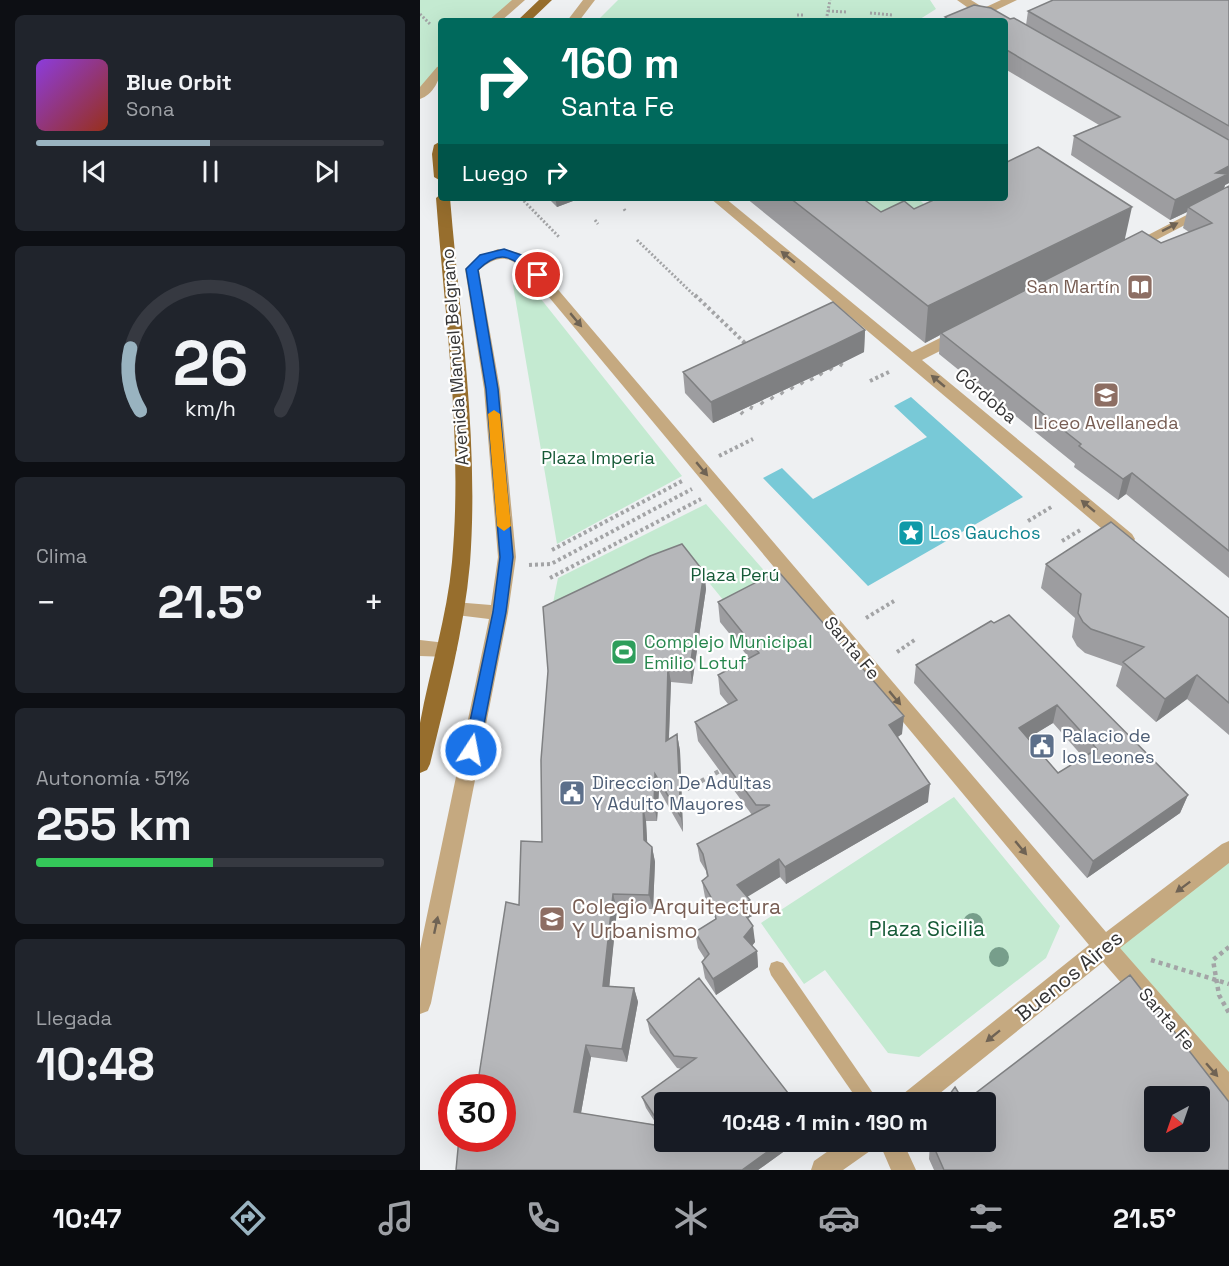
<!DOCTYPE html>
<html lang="es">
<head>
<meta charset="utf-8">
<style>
	:root { --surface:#171b24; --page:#20242c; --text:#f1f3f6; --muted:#9ea1a6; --line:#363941; --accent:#99b3c0 }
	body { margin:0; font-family:"Space Grotesk",sans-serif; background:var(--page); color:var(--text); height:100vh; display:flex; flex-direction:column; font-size:22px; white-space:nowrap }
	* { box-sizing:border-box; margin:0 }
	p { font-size:20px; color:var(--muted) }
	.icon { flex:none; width:33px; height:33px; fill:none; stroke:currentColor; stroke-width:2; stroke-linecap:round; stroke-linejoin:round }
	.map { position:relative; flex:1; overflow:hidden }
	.side { display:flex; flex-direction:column; gap:15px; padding:15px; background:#0d0f14; width:420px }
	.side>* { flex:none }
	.guide { position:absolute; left:18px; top:18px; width:570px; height:183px; border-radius:6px; box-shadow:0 6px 24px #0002; background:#00695c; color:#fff; overflow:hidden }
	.needle { width:39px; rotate:220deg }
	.buttons { position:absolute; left:724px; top:1086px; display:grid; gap:12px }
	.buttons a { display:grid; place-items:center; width:66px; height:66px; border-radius:6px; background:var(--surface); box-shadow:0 6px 24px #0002; font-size:30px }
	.speed { position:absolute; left:18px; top:1074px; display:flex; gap:12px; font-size:30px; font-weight:700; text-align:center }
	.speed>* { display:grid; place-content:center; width:78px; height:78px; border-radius:50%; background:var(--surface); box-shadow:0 6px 24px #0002; line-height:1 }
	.speed .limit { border:9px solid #d22; background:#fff; color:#111 }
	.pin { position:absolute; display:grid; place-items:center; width:51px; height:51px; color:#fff; margin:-26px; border:3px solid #fff; border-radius:50%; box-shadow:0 2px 6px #0007 }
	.me { position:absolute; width:66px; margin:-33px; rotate:11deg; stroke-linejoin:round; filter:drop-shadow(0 0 4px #0008) }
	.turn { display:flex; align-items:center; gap:21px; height:126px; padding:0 24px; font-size:27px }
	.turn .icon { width:78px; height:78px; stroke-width:2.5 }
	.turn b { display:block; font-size:42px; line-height:51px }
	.then { display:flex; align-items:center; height:57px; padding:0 24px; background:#0003; gap:12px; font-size:22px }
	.big { font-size:45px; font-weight:700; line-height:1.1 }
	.side .card { flex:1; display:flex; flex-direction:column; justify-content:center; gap:9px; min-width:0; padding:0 21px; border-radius:9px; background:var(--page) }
	.side .dial { align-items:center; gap:0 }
	.dial svg { height:156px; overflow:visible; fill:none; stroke:var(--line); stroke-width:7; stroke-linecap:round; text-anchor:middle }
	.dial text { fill:var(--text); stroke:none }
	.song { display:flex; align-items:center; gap:18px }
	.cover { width:72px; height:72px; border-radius:9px; background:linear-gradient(135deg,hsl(270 70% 55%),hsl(10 70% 35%)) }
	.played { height:6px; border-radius:3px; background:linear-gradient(90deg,var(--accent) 50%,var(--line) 50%) }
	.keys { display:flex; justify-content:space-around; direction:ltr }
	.heat { display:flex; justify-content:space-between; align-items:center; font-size:33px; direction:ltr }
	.charge { height:9px; border-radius:4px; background:linear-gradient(90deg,#34c759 51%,var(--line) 0) }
	.trip { position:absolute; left:234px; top:1092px; width:342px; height:60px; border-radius:6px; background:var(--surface); box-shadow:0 6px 24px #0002; font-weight:700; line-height:60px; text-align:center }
	.dock { display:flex; height:96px; justify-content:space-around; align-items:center; background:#090b0e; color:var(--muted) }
	.dock .icon { width:42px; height:42px }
	.dock .on { color:var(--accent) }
	.dock b { font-size:27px; color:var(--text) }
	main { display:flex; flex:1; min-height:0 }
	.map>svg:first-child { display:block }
	.green { fill:#c4ead1 }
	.water { fill:#78c9d7 }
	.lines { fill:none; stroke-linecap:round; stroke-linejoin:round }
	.path-far2 { stroke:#a3a4a6; stroke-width:3; stroke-dasharray:2 2; stroke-linecap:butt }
	.path-far1 { stroke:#a3a4a6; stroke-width:4; stroke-dasharray:3 3; stroke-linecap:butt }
	.path { stroke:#a3a4a6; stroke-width:4.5; stroke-dasharray:4 4; stroke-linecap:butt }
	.lane { fill:#c5a980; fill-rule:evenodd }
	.street { fill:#c5a980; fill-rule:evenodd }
	.primary { fill:#976e2d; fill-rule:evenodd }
	.tree { fill:#779e8b }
	.wall { fill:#9d9da0; fill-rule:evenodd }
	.shaded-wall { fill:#7f8082 }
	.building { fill:#b6b7ba; stroke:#7f8082; stroke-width:1.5; fill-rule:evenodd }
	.oneway { fill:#6f6354 }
	.route { fill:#1a73e8; stroke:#114b97; stroke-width:1.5 }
	.slow { fill:#f59e0b }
	.labels { text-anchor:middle; stroke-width:4.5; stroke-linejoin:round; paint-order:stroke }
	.education-label { font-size:18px; fill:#785e54; stroke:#fff; text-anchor:end }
	.street-label { font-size:18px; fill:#353536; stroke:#fff }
	.park-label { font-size:18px; fill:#165a37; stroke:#fff }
	.culture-label { font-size:18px; fill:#0d838f; stroke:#fff; text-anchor:start }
	.leisure-label { font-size:18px; fill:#27864d; stroke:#fff; text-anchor:start }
	.service-label { font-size:18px; fill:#4e5e75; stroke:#fff; text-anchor:start }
	.near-education-label { font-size:21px; fill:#785e54; stroke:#fff; text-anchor:start }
	.near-park-label { font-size:21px; fill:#165a37; stroke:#fff }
	.near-street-label { font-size:21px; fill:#353536; stroke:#fff }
</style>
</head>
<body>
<main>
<section class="side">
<div class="card">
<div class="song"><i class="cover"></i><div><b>Blue Orbit</b><p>Sona</p></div></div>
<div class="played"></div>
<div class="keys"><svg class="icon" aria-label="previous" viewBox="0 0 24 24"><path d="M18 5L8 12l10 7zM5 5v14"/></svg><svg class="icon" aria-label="pause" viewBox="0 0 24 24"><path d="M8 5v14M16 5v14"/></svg><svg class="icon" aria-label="next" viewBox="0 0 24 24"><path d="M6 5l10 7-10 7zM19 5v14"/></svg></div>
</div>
<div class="card dial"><svg viewBox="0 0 100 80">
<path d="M14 69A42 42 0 1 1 86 69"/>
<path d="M14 69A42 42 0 0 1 9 37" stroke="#99b3c0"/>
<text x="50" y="56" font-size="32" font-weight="700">26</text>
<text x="50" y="72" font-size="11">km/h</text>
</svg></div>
<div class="card"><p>Clima</p>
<div class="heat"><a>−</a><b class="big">21.5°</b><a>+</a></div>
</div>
<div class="card"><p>Autonomía · 51%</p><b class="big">255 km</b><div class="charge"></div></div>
<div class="card"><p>Llegada</p><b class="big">10:48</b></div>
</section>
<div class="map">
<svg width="809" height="1170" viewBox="0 0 809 1170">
	<rect width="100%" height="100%" fill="#eef0f2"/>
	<path class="green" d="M0,0H99L74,21H21V70L0,95Z
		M198,0H510L516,9L497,21H177Z
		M436,198H498L507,207L466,217Z
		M99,279L109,284L262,476L137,544L93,285Z
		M286,504L354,582L308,606L265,553L129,623L138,578Z
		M534,797L640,926L626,958L499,1057L468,1053L405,970L384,984L341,923Z
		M809,851V1090L684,947Z"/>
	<path class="water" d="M491,397L603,497L448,586L343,478L362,468L393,499L507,437L474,406Z"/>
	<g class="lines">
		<path class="path-far2" d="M408,11L427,12
			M450,13L473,15
			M0,14L11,25
			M377,15H385
			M407,16L410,0
			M101,198L140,238
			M204,209L206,212
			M175,220L178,224
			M217,240L276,297"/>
		<path class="path-far1" d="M275,295L327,345
			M420,364L423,366
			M410,368L413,371
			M400,373L403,376
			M391,378L393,381
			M450,381L471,371
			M381,382L384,385
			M371,387L374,390
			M361,392L364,395
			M351,397L354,400
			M341,402L344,405
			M330,407L334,409
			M321,412L323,414
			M299,456L333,439
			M608,521L633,506
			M642,541L662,529
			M132,550L264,480
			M109,565L131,564L272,489
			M130,578L281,499
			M446,618L474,601
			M477,652L496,639"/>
		<path class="path" d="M267,789L303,769
			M809,947L793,960L799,995L809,1013
			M731,960L809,984"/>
		<path class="lane" d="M357,961L363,963L455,1096L458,1102H439L351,975L349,969L351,963Z"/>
		<path class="street" d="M92,0H105L81,21H68Z
			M163,0H175L159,21H147Z
			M537,0H551L564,8L581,0H597L572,12L584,21H570L562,17L552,21H536L554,12Z
			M21,66C21,79 13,95 0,99V87L17,67Z
			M809,193V202L715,251L710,252L703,248Z
			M290,198H305L492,352L536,330H546L549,334L546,338L502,360L712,534L715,539L712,544L706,546L700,544Z
			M78,249L99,253L123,272L686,932L802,844L809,841V863L700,948L809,1072V1102L801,1098L683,962L509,1102H479L483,1094L669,945L113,278C93,259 83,250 59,270L80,389L96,557L88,613L11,1003L8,1011L0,1014V949L69,619L28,614L25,609L28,604L34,602L71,605L78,557L64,389L45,269L57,258Z
			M0,640L35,644L37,649L35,654L28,657L0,656Z
			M421,1142H453L450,1151L423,1170H391L394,1161Z
			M459,1142H483L496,1170H471Z"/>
		<path class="primary" d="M119,0H132L110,21H97Z
			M21,141V181L14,177L12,154L14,145Z
			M21,194V198H30C40,319 59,441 50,563C44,631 26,698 10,764L7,770L0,773C0,757 0,738 0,723C10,669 27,617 32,562C43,441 25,319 16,198Z"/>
	</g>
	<g class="tree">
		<circle cx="553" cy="923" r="10"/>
		<circle cx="579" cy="957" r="10"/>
	</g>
	<path class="wall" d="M809,0V183L805,185L804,189L809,186V578L706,494L698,500L654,467L655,464L519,354L520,335L505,343L326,198H442L461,212L494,209L705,239L741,243L769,232L763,228L767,212L750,220L651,155L654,136L679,125L585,69V21H525V17L590,19L606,25L608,11Z
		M128,198H161L137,207Z
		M445,330L444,352L414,367L293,423L265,393L263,372Z
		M626,564L809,618V735L767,699L736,722L696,686L702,666L665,653L657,646L652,637L655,618L621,588Z
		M284,572L286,589L272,684L251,682L249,739L257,734L260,751L263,832L239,790L237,821H226L227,843L232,847L235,862L233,909H197L189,987L214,988L218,1002L207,1062L171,1057L161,1113L237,1125L226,1108L222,1097L262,1069L257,1068L230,1033L227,1020L375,1102L244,1142H377L338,1170H36L82,1138L99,905L122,842Z
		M298,602L482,734L478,737L508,802L366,884L360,877L327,896L332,916L328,918L335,942L332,946L337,951L338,967L296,995L285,978L282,962L285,959L278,948L275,932L295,920V916L285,897L282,881L287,877L286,871L280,861L277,844L332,815L278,741L275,722L308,704L300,694L298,675L329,658L300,622Z
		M571,621L768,795L760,813L667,878L494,683L496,665ZM633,723L663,757L638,773L608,738Z
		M510,1142H566L809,1170H514L509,1159Z"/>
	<path class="shaded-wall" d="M809,166V183L805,185L802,194L768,207L767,212L750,220L755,200L796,173Z
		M135,198H161L137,207Z
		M712,207L704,243L521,333L520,335L505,343L508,306Z
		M445,330L444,352L414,367L293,423L291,402Z
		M712,473L706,494L698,500L703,479Z
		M284,572L286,589L272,684L270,667Z
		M248,665L251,682L248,757L246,741Z
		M777,675L767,699L736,722L745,699Z
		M637,705L633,723L595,746L599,728Z
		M484,716L482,734L467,743L469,725Z
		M257,734L260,751L263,832L261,817Z
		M235,774L239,790L237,821L234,805Z
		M510,784L508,802L366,884L365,867Z
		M768,795L760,813L667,878L673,861Z
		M223,805L226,821L228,856L224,840Z
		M232,847L235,862L233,909L229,895Z
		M359,859L360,877L319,902L317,885Z
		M193,894L197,909L188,1000L183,986Z
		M330,900L332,916L321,922L319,906Z
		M333,926L335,942L326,953L324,937Z
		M337,951L338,967L296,995L293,979Z
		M214,988L218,1002L207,1062L202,1049Z
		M166,1045L171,1057L159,1124L154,1112Z
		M361,1142H377L338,1170H322Z"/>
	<path class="building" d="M633,0H809V126L608,11Z
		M554,5L571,8L590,19L594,18L809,140V166L796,173L808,174L755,200L654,136L700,117L585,49V21H531L525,17Z
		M618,147L712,207L508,306L370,198H442L461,212L484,201L494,209L518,198H585V163Z
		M809,186V551L712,473L703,479L659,446L661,444L521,333L722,231L741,243L792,223L768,207Z
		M413,302L445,330L414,345L291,402L263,372Z
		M691,522L809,618V703L777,675L745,699L703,662L724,647L671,629L663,622L658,613L661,594L626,564Z
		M262,544L284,572L270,667L248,665L246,741L257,734L261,817L235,774L234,805H223L224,840L232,847L229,895L193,894L183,986L214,988L202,1049L166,1045L154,1112L241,1126L222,1097L276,1058L254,1056L227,1020L279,978L375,1102H244V1142H361L322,1170H36L39,1138H82V1088H57L86,902L99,905L101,841L122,842L121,760L128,671L123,607L230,556Z
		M358,571L484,716L469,725L510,784L365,867L359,859L317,885L330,900L319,906L333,926L324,937L337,951L293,979L282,962L289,954L275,932L296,919L292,899L282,881L288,876L283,854L277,844L350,805H336L275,722L317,700L298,675L339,653L298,602Z
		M589,615L768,795L673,861L496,665L571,621L574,623ZM637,705L677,749L638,773L599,728Z
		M710,975L809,1102V1170H524L513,1145V1142H566V1102H544ZM735,1096H780V1142H735Z
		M535,1087L544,1102H524Z"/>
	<defs><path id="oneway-solid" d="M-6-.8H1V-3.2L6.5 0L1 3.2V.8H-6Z" transform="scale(1.5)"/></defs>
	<g class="oneway">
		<use href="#oneway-solid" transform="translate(750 227) rotate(-27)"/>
		<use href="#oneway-solid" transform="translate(368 257) rotate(-141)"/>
		<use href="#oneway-solid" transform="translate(156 320) rotate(50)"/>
		<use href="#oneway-solid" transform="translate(518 381) rotate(-140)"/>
		<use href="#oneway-solid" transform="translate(282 469) rotate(50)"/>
		<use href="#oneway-solid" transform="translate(668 506) rotate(-140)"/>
		<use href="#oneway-solid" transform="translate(475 698) rotate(50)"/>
		<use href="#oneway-solid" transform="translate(601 848) rotate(50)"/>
		<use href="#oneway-solid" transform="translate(763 887) rotate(143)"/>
		<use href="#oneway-solid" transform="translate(16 925) rotate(-78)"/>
		<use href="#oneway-solid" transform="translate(573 1036) rotate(141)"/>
		<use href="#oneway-solid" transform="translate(792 1070) rotate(49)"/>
	</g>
	<path class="route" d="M84,249L104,256L123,275L122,277H114C93,258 82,247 58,270L78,389L93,557L86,612L59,750L57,755L51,757L46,755L44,750L73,612L80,557L66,389L46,269L60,255Z"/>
	<path class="slow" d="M74,410L80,414L91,526L84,531L77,526L68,414Z"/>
	<defs>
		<symbol id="library-square" viewBox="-11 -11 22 22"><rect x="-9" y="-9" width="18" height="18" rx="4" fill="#8d6e63" stroke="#fff"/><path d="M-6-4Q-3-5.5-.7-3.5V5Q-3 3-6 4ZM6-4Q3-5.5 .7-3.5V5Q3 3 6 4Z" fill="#fff"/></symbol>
		<symbol id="school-square" viewBox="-11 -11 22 22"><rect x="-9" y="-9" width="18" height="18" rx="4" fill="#8d6e63" stroke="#fff"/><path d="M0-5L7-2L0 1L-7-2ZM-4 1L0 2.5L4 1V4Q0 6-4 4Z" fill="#fff"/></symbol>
		<symbol id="sight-square" viewBox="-11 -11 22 22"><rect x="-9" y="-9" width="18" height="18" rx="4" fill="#0f9aa8" stroke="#fff"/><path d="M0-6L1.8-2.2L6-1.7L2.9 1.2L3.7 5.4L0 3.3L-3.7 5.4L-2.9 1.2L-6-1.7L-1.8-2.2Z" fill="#fff"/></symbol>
		<symbol id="stadium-square" viewBox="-11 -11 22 22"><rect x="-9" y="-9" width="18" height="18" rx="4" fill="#2e9e5b" stroke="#fff"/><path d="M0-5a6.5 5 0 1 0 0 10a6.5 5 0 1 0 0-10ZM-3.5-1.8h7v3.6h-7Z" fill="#fff"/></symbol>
		<symbol id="civic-square" viewBox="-11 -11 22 22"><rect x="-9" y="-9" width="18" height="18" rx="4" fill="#5c6f8a" stroke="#fff"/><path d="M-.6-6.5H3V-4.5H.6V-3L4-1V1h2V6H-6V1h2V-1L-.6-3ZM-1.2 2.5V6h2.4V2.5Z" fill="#fff"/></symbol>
		<symbol id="university-square" viewBox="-11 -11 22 22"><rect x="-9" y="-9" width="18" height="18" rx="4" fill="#8d6e63" stroke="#fff"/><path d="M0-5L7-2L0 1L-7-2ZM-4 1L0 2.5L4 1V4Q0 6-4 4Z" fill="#fff"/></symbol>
	</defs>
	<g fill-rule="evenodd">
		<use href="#library-square" x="705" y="272" width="30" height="30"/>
		<use href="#school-square" x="671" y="380" width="30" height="30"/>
		<use href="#sight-square" x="476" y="518" width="30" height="30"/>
		<use href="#stadium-square" x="189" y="637" width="30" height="30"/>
		<use href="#civic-square" x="607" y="731" width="30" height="30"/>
		<use href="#civic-square" x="137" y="778" width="30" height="30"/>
		<use href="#university-square" x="117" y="904" width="30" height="30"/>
	</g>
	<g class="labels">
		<g class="education-label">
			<text x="700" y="293">San Martín</text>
			<text x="686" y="429" text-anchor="middle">Liceo Avellaneda</text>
		</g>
		<g class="street-label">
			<text transform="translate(35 357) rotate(-94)" y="6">Avenida Manuel Belgrano</text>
			<text transform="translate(566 396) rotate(40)" y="6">Córdoba</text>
			<text transform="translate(432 648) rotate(50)" y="6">Santa Fe</text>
			<text transform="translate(747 1019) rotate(49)" y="6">Santa Fe</text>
		</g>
		<g class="park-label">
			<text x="178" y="464">Plaza Imperia</text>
			<text x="315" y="581">Plaza Perú</text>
		</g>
		<g class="culture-label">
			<text x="510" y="539">Los Gauchos</text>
		</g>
		<g class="leisure-label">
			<text x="224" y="648">Complejo Municipal<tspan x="224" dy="21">Emilio Lotuf</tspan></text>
		</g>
		<g class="service-label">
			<text x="642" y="742">Palacio de<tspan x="642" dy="21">los Leones</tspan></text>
			<text x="172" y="789">Direccion De Adultas<tspan x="172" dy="21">Y Adulto Mayores</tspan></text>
		</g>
		<g class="near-education-label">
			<text x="152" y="914">Colegio Arquitectura<tspan x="152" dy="24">Y Urbanismo</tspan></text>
		</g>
		<g class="near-park-label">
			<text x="507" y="936">Plaza Sicilia</text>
		</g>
		<g class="near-street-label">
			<text transform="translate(649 976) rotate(-39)" y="7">Buenos Aires</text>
		</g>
	</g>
</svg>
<div class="buttons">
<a><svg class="needle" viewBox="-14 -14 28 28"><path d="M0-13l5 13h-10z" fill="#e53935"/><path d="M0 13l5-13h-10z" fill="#9ea1a6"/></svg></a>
</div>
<div class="speed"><div class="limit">30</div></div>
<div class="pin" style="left:118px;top:275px;background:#d93025"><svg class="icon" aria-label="arrive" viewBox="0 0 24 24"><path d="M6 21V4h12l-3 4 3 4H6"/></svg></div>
<svg class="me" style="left:51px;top:750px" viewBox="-20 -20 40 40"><circle r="17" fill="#1a73e8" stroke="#fff" stroke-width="3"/><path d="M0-11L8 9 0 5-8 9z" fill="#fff"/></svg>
<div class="trip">10:48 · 1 min · 190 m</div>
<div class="guide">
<div class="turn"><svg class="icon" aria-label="right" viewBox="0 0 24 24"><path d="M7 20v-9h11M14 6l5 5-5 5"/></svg><div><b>160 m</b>Santa Fe</div></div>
<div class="then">Luego<svg class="icon" aria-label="right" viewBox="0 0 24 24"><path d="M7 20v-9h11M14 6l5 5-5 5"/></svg></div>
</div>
</div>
</main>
<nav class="dock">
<b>10:47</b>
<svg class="icon on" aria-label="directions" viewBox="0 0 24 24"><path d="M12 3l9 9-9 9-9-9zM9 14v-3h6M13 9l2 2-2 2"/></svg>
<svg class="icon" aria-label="music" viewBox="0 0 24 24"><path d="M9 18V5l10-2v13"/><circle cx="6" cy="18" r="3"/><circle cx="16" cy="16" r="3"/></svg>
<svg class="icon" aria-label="phone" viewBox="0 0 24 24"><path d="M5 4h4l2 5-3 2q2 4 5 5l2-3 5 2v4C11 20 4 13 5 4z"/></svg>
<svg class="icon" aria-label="climate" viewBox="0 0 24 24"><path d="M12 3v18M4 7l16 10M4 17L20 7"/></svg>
<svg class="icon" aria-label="car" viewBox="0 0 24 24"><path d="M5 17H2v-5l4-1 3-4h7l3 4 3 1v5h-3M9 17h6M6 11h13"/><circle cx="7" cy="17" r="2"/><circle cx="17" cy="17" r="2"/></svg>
<svg class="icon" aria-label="filters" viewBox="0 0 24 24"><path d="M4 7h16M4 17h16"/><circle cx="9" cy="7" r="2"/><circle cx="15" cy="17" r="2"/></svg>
<b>21.5°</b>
</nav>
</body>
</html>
